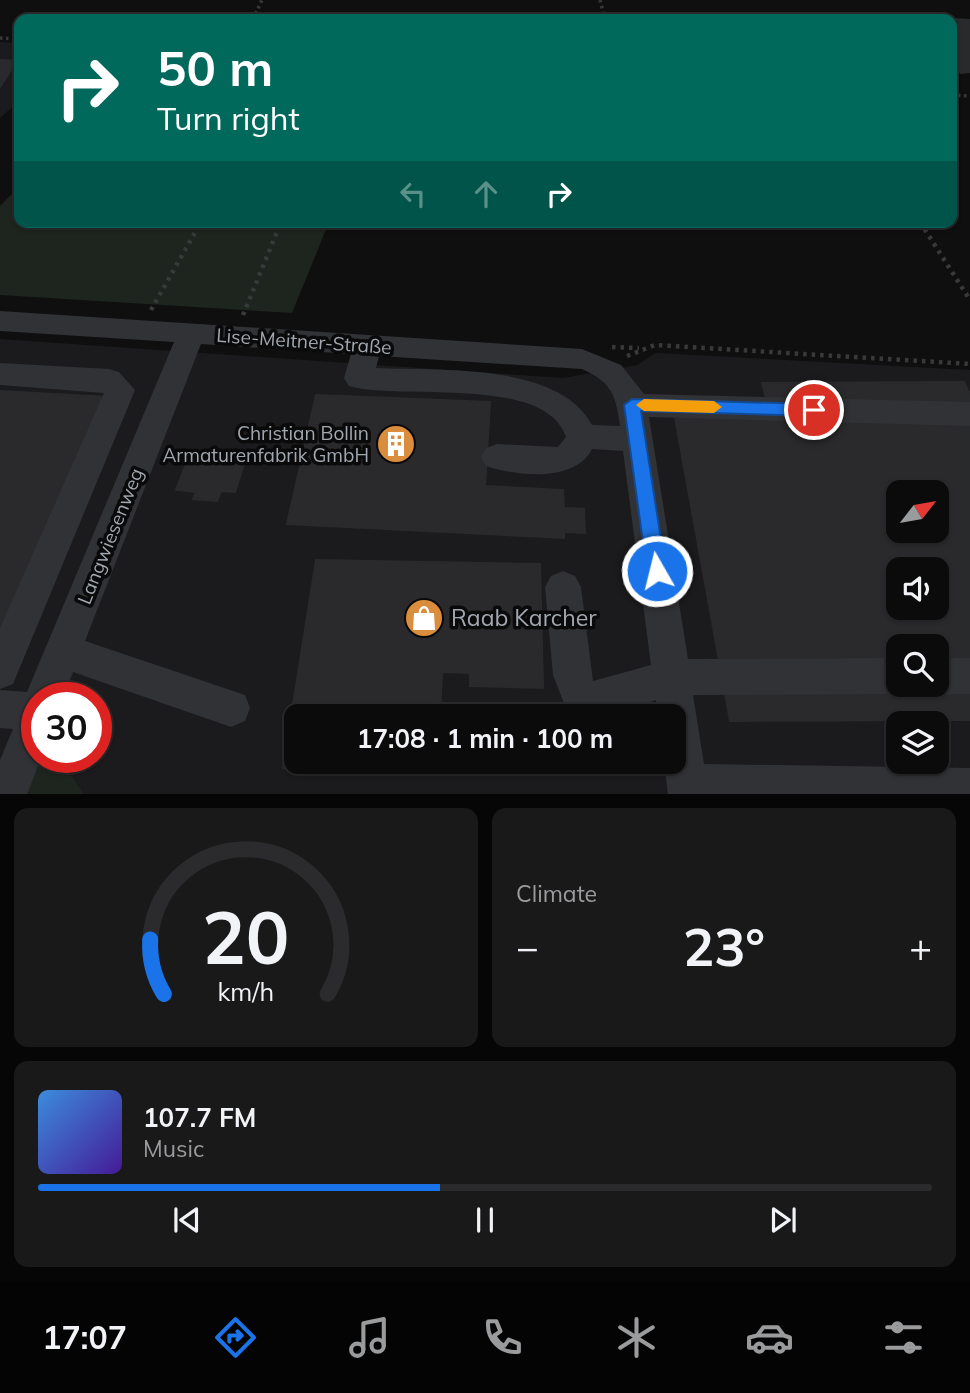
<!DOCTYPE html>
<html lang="en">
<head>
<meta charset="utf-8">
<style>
	:root { --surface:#0b0b0c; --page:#19191a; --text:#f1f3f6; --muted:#9a9b9d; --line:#2b2b2d; --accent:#1a73e8 }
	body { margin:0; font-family:Mulish,sans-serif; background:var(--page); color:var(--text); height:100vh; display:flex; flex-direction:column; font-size:26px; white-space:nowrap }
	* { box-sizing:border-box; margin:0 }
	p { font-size:23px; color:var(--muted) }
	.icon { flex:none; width:38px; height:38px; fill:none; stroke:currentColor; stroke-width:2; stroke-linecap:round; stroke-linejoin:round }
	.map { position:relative; height:794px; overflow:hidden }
	.details { display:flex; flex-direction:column; gap:14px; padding:14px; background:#060607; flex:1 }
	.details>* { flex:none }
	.banner { position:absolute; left:14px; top:14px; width:943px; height:214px; border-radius:14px; box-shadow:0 2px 5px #0004,0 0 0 2px var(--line); background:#00695c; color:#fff; overflow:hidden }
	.needle { width:46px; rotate:59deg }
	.controls { position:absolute; left:886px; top:480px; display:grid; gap:14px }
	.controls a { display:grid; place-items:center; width:63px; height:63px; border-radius:14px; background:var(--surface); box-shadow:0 2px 5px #0004,0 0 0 2px var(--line); font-size:35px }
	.speed { position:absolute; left:21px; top:682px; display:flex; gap:14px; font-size:35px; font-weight:700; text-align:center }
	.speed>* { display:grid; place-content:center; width:91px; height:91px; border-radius:50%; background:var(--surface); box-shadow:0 2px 5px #0004,0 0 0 2px var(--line); line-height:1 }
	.speed .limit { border:10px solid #d22; background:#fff; color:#111 }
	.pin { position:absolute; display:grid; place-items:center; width:60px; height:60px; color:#fff; margin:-30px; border:4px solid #fff; border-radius:50%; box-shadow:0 2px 7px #0007 }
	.me { position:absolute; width:77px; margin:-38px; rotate:352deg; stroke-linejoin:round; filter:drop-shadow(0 0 5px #0008) }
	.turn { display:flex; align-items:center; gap:24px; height:147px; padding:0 28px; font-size:32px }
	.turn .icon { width:91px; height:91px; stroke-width:2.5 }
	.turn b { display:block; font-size:49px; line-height:60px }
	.lanes { display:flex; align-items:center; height:66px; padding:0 28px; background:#0003; justify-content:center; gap:35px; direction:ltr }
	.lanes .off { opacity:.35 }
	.big { font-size:52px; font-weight:700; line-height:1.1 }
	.details .tile { flex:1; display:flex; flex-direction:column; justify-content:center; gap:10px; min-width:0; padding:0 24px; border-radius:14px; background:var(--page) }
	.details .dial { align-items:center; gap:0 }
	.dial svg { height:182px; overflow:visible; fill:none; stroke:var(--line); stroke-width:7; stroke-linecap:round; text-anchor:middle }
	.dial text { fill:var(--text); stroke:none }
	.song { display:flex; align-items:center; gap:21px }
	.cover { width:84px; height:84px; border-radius:10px; background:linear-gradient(135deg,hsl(210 70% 55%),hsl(260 70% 35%)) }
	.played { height:7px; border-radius:4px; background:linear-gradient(90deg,var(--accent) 45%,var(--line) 45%) }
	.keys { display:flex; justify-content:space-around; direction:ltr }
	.heat { display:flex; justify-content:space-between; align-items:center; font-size:38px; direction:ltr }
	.details .tiles { flex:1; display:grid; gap:14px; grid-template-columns:1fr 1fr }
	.tile:last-child { grid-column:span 2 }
	.trip { position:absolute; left:284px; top:704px; width:402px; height:70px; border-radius:14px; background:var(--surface); box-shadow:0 2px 5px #0004,0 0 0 2px var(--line); font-weight:700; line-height:70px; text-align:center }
	.dock { display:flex; height:112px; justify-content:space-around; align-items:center; background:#040405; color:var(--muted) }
	.dock .icon { width:49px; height:49px }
	.dock .on { color:var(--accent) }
	.dock b { font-size:32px; color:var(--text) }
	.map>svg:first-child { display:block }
	.built { fill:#1b1b1d; fill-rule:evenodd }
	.green { fill:#1e241e }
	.building { fill:#2a2a2c; stroke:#292a2c; stroke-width:2; fill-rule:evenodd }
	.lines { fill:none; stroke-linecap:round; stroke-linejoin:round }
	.path-far1 { stroke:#37393b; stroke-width:3.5; stroke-dasharray:2.5 3.5; stroke-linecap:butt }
	.path { stroke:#37393b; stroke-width:4.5; stroke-dasharray:3.5 5; stroke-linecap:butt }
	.minor { fill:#313235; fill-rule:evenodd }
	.route { fill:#1a73e8; stroke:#114b97; stroke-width:2 }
	.slow { fill:#f59e0b }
	.labels { text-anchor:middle; stroke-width:7; stroke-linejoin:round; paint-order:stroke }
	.street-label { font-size:19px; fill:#a2a8af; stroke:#0a0a0b }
	.poi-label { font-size:19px; fill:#a2a8af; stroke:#0a0a0b; text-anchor:end }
	.near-poi-label { font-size:23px; fill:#a2a8af; stroke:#0a0a0b; text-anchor:start }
</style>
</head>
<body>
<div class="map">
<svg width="970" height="795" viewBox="0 0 970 795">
	<rect width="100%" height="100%" fill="#0f0f10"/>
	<path class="built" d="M0,42L19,43V101L0,118Z
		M0,339L563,378L637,365L656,353L970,370V794H0ZM898,492H936V530H898ZM898,569H936V607H898ZM898,646H936V684H898ZM37,698H96V758H37ZM296,716H674V761H296ZM898,723H936V761H898Z"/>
	<path class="green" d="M19,187V222H329L292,313L0,295V206Z
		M37,758H59L84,794H28Z"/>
	<path class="building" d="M952,19L970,20V72L961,73L952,63Z
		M0,60L17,61L0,87Z
		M964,382L970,395V720L730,721L674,412L932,418L925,400L767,402L762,383ZM898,492H936V530H898ZM898,569H936V607H898ZM898,646H936V684H898Z
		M0,391L107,397L0,633Z
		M316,395L490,402L485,486L563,490L564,508L584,509L585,533L564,532V538L287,524Z
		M191,451L247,455L235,492L221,491L217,501L193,499L196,492L176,490Z
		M316,560L540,564L543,688L470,686V673L442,672L440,716H296V761H438L437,771L283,768Z"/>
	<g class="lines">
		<path class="path-far1" d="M600,0L605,19
			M253,19L262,0
			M0,38L19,39
			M952,95L970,96"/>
		<path class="path" d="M920,222L970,300
			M151,310L201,222
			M243,315L281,222
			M612,347L639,348
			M627,356L655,345L970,364"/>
		<path class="minor" d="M0,311L582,349L621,365L644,394L970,402V426L649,417L688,659L898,658V684H913L911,689L898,694L693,695L704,764L970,768V795H668L664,761H674V716H658L656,700C621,711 599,724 565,706L553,675L545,587L551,576L563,571L575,576L581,587L593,681L651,665L623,451L592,449C575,483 516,476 486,466L481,457L486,448L497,444L558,447L566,437C545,374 399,401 349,386L344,378L351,354L201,344L85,641L245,695L250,708L245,721L231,727L73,672L63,698H37V758H41L27,795H0V760L13,729L0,728V690L27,692L174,342L0,331ZM379,356L582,369C612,382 616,396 620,426L592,425C559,362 437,371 376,368Z
			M0,363L109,369L119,372L135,390L13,684L0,689V628L104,393L0,385Z
			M936,658H970V694H936L923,689L921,684H936Z"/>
	</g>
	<path class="route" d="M632,399L814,404L822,410L814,416L641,411L666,571L663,577H650L647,571L624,405Z"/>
	<path class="slow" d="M644,399L714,401L722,407L714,413L644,411L636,405Z"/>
	<defs>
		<symbol id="building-disc" viewBox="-11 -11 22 22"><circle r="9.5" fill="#da8d3d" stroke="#0a0a0b"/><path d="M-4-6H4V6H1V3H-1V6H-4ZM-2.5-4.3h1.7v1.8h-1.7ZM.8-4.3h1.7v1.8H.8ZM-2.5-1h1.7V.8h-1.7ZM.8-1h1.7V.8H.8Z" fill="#fff"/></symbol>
		<symbol id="shop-disc" viewBox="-11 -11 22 22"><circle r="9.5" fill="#da8d3d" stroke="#0a0a0b"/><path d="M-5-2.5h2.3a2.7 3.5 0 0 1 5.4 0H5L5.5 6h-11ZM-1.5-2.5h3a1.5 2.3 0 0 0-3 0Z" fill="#fff"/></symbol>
	</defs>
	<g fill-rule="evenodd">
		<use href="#building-disc" x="374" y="422" width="44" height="44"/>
		<use href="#shop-disc" x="402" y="596" width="44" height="44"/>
	</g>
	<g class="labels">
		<g class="street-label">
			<text transform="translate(304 341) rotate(4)" y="7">Lise-Meitner-Straße</text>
			<text transform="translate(110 536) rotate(-68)" y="7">Langwiesenweg</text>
		</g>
		<g class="poi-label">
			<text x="369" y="440">Christian Bollin<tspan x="369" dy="22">Armaturenfabrik GmbH</tspan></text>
		</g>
		<g class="near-poi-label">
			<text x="451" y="626">Raab Karcher</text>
		</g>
	</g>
</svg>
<div class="controls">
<a><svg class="needle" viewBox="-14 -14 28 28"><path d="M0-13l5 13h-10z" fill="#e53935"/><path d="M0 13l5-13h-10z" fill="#9a9b9d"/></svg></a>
<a><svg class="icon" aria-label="sound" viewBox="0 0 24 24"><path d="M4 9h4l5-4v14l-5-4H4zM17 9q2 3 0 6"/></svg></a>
<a><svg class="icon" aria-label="search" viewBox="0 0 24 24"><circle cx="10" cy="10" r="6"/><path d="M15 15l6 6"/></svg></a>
<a><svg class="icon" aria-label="layers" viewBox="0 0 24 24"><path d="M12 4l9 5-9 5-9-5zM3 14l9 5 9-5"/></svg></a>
</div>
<div class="speed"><div class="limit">30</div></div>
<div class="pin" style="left:814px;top:410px;background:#d93025"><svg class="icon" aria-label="arrive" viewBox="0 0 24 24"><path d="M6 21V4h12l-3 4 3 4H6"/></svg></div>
<svg class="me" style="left:657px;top:571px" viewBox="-20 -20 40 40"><circle r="17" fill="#1a73e8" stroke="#fff" stroke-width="3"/><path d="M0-11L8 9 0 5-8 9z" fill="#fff"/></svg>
<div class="trip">17:08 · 1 min · 100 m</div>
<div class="banner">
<div class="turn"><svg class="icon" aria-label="right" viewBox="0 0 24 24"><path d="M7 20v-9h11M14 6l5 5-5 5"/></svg><div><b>50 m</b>Turn right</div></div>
<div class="lanes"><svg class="icon off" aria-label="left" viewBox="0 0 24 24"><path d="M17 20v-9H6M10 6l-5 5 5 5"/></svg><svg class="icon off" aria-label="ahead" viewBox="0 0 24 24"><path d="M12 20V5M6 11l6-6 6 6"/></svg><svg class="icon" aria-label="right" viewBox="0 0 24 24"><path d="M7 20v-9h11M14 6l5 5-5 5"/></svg></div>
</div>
</div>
<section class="details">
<div class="tiles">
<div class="tile dial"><svg viewBox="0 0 100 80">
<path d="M14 69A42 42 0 1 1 86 69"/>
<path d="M14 69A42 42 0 0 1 8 45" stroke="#1a73e8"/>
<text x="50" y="56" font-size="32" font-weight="700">20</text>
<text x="50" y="72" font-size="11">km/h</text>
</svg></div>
<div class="tile"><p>Climate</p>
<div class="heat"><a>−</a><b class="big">23°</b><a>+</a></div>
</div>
<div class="tile">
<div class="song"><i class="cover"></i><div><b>107.7 FM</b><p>Music</p></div></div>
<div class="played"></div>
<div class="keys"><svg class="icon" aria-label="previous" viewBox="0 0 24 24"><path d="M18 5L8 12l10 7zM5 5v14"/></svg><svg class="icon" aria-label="pause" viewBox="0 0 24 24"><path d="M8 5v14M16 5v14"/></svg><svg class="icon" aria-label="next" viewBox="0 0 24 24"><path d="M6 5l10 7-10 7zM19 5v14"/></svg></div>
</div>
</div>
</section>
<nav class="dock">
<b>17:07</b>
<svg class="icon on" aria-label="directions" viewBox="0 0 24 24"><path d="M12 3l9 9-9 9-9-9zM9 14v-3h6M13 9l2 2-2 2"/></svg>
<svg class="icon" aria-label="music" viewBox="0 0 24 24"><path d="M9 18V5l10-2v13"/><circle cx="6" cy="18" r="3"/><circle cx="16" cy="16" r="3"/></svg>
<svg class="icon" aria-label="phone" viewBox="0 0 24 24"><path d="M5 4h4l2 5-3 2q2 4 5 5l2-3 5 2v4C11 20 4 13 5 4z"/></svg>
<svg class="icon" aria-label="climate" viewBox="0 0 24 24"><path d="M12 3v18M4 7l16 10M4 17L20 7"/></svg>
<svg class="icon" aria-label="car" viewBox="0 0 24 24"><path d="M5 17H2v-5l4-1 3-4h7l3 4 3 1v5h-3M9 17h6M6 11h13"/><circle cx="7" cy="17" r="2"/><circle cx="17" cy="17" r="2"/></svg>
<svg class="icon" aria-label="filters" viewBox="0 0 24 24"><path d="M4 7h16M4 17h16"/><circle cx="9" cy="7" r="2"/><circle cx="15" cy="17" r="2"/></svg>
</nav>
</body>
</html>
